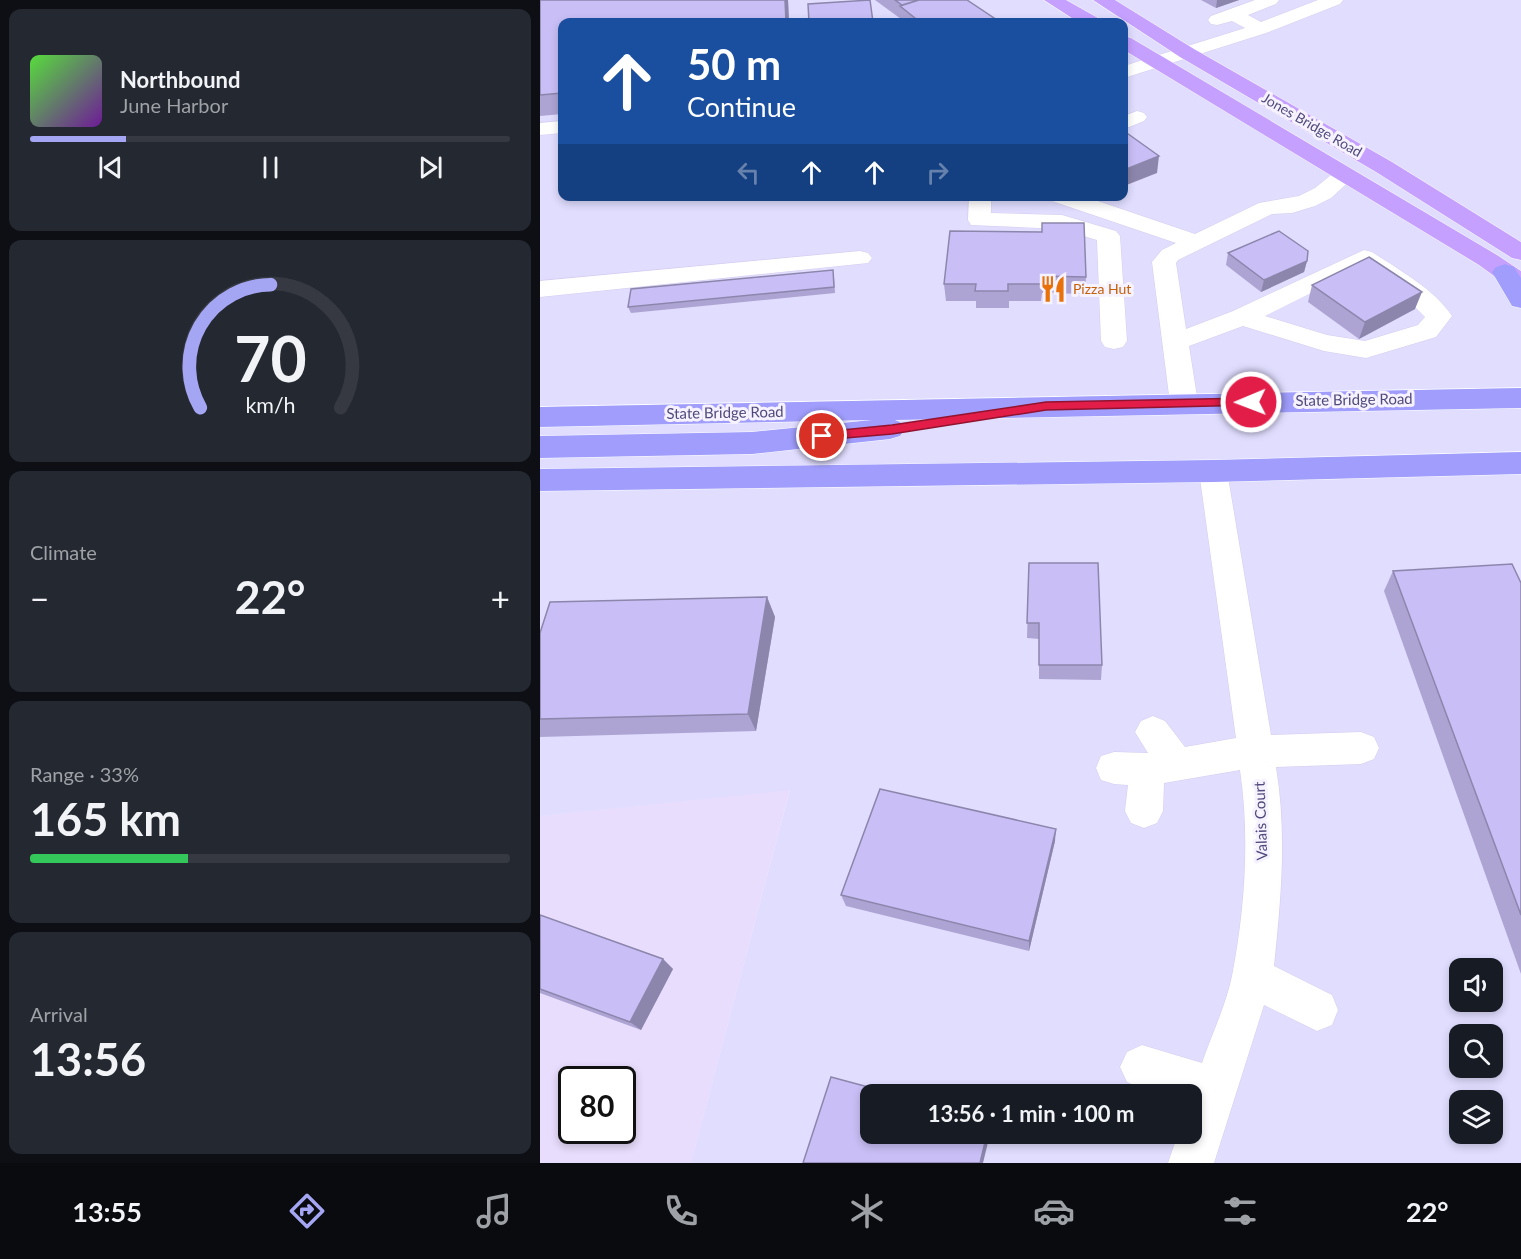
<!DOCTYPE html>
<html lang="en">
<head>
<meta charset="utf-8">
<style>
	:root { --surface:#171b24; --page:#242831; --text:#f1f3f6; --muted:#9ea1a6; --line:#363941; --accent:#a4a6f3 }
	body { margin:0; font-family:Lato,sans-serif; background:var(--page); color:var(--text); height:100vh; display:flex; flex-direction:column; font-size:22px; white-space:nowrap }
	* { box-sizing:border-box; margin:0 }
	p { font-size:20px; color:var(--muted) }
	.icon { flex:none; width:33px; height:33px; fill:none; stroke:currentColor; stroke-width:2; stroke-linecap:round; stroke-linejoin:round }
	.map { position:relative; flex:1; overflow:hidden }
	.side { display:flex; flex-direction:column; gap:9px; padding:9px; background:#0d0f14; width:540px }
	.side>* { flex:none }
	.hud { position:absolute; left:18px; top:18px; width:570px; height:183px; border-radius:12px; box-shadow:0 3px 9px #0003; background:#1a4fa0; color:#fff; overflow:hidden }
	.buttons { position:absolute; left:909px; top:958px; display:grid; gap:12px }
	.buttons a { display:grid; place-items:center; width:54px; height:54px; border-radius:12px; background:var(--surface); box-shadow:0 3px 9px #0003; font-size:30px }
	.speed { position:absolute; left:18px; top:1066px; display:flex; gap:12px; font-size:30px; font-weight:700; text-align:center }
	.speed>* { display:grid; place-content:center; width:78px; height:78px; border-radius:50%; background:var(--surface); box-shadow:0 3px 9px #0003; line-height:1 }
	.speed .limit { border:3px solid #111; border-radius:9px; background:#fff; color:#111 }
	.pin { position:absolute; display:grid; place-items:center; width:51px; height:51px; color:#fff; margin:-26px; border:3px solid #fff; border-radius:50%; box-shadow:0 2px 6px #0007 }
	.me { position:absolute; width:66px; margin:-33px; rotate:269deg; stroke-linejoin:round; filter:drop-shadow(0 0 4px #0008) }
	.turn { display:flex; align-items:center; gap:21px; height:126px; padding:0 30px; font-size:27px }
	.turn .icon { width:78px; height:78px; stroke-width:2.5 }
	.turn b { display:block; font-size:42px; line-height:51px }
	.lanes { display:flex; align-items:center; height:57px; padding:0 30px; background:#0003; justify-content:center; gap:30px; direction:ltr }
	.lanes .off { opacity:.35 }
	.big { font-size:45px; font-weight:700; line-height:1.1 }
	.side .tile { flex:1; display:flex; flex-direction:column; justify-content:center; gap:9px; min-width:0; padding:0 21px; border-radius:12px; background:var(--page) }
	.side .dial { align-items:center; gap:0 }
	.dial svg { height:156px; overflow:visible; fill:none; stroke:var(--line); stroke-width:7; stroke-linecap:round; text-anchor:middle }
	.dial text { fill:var(--text); stroke:none }
	.song { display:flex; align-items:center; gap:18px }
	.cover { width:72px; height:72px; border-radius:9px; background:linear-gradient(135deg,hsl(110 70% 55%),hsl(280 70% 35%)) }
	.played { height:6px; border-radius:3px; background:linear-gradient(90deg,var(--accent) 20%,var(--line) 20%) }
	.keys { display:flex; justify-content:space-around; direction:ltr }
	.heat { display:flex; justify-content:space-between; align-items:center; font-size:33px; direction:ltr }
	.charge { height:9px; border-radius:4px; background:linear-gradient(90deg,#34c759 33%,var(--line) 0) }
	.trip { position:absolute; left:320px; top:1084px; width:342px; height:60px; border-radius:12px; background:var(--surface); box-shadow:0 3px 9px #0003; font-weight:700; line-height:60px; text-align:center }
	.tab-bar { display:flex; height:96px; justify-content:space-around; align-items:center; background:#090b0e; color:var(--muted) }
	.tab-bar .icon { width:42px; height:42px }
	.tab-bar .on { color:var(--accent) }
	.tab-bar b { font-size:27px; color:var(--text) }
	main { display:flex; flex:1; min-height:0 }
	.map>svg:first-child { display:block }
	.residential { fill:#e8ddfc; fill-rule:evenodd }
	.commercial { fill:#e0ddff; fill-rule:evenodd }
	.lines { fill:none; stroke-linecap:round; stroke-linejoin:round }
	.minor-casing { stroke:#d6cdef; stroke-width:1 }
	.major-casing { stroke:#fff; stroke-width:1 }
	.highway-casing { stroke:#fff; stroke-width:1 }
	.minor { fill:#fff; fill-rule:evenodd }
	.major { fill:#c6a0ff; fill-rule:evenodd }
	.highway { fill:#a09dfc; fill-rule:evenodd }
	.wall { fill:#ada4d4 }
	.shaded-wall { fill:#8d86ac }
	.building { fill:#c9bff6; stroke:#8d86ac; stroke-width:1.5 }
	.route { fill:#e11d48; stroke:#92132f; stroke-width:1.5 }
	.labels { text-anchor:middle; stroke-width:6; stroke-linejoin:round; paint-order:stroke }
	.far-street-label { font-size:14px; fill:#504a7c; stroke:#f7f2ff }
	.far-food-label { font-size:14px; fill:#c56008; stroke:#f7f2ff; text-anchor:start }
	.street-label { font-size:15px; fill:#504a7c; stroke:#f7f2ff }
</style>
</head>
<body>
<main>
<section class="side">
<div class="tile">
<div class="song"><i class="cover"></i><div><b>Northbound</b><p>June Harbor</p></div></div>
<div class="played"></div>
<div class="keys"><svg class="icon" aria-label="previous" viewBox="0 0 24 24"><path d="M18 5L8 12l10 7zM5 5v14"/></svg><svg class="icon" aria-label="pause" viewBox="0 0 24 24"><path d="M8 5v14M16 5v14"/></svg><svg class="icon" aria-label="next" viewBox="0 0 24 24"><path d="M6 5l10 7-10 7zM19 5v14"/></svg></div>
</div>
<div class="tile dial"><svg viewBox="0 0 100 80">
<path d="M14 69A42 42 0 1 1 86 69"/>
<path d="M14 69A42 42 0 0 1 50 6" stroke="#a4a6f3"/>
<text x="50" y="56" font-size="32" font-weight="700">70</text>
<text x="50" y="72" font-size="11">km/h</text>
</svg></div>
<div class="tile"><p>Climate</p>
<div class="heat"><a>−</a><b class="big">22°</b><a>+</a></div>
</div>
<div class="tile"><p>Range · 33%</p><b class="big">165 km</b><div class="charge"></div></div>
<div class="tile"><p>Arrival</p><b class="big">13:56</b></div>
</section>
<div class="map">
<svg width="981" height="1163" viewBox="0 0 981 1163">
	<rect width="100%" height="100%" fill="#f2eafe"/>
	<path class="residential" d="M250,789L151,1163H0V816ZM32,1080H82V1131H32Z"/>
	<path class="commercial" d="M0,0H981V1163H151L250,790L0,816ZM22,22H584V196H22ZM920,969H952V1002H920ZM920,1035H952V1068H920ZM330,1095H651V1134H330ZM920,1101H952V1134H920Z"/>
	<g class="lines">
		<defs>
			<path id="minor" d="M715,0H739L736,4L708,15L721,22L778,0H803L800,4L726,33L584,78V66L705,28L692,21L677,25L671,24L668,20L671,16Z
				M597,111L604,113L607,117L604,121L584,129V116Z
				M22,121V133L0,135V123Z
				M804,170L812,171L815,176L791,198L775,206L752,213L732,214L638,260L636,263L646,329L693,311L824,250L832,252C859,270 893,288 912,316L896,337L826,358L784,351L703,326L649,346L658,403L654,410L644,412L634,410L630,403L612,262L622,250L636,243L512,201L509,196H543L655,234L719,203L759,196L775,188L796,171ZM823,267L863,295L885,317L878,325L825,341L787,335L725,316Z
				M429,196H451V213L522,215L576,231L580,236L587,341L583,347L574,349L565,347L561,341L557,240L520,229L431,225L428,220Z
				M320,251L328,253L332,258L328,263L0,297V281Z
				M673,460L683,464L687,471L731,735L821,732L834,737L839,748L834,759L821,764L736,767C747,834 741,899 734,966L792,995L798,1010L792,1025L777,1031L724,1005L674,1163H628L638,1134H651V1095C627,1095 609,1092 587,1082L580,1067L587,1052L602,1045L662,1063C672,1034 686,1005 692,976C705,909 710,837 700,770L624,783L623,811L617,823L604,828L591,823L585,811L588,785L574,784L561,780L556,768L561,756L574,752L608,753L595,732L601,721L613,716L625,721L645,747L696,738L659,471L663,464Z"/>
			<path id="major" d="M504,0H526L558,18L560,22H538Z
				M553,0H575L654,49L852,162L981,242V260L972,258L836,172L640,57Z
				M584,36L591,38L957,255L981,271V291L972,289L939,265L584,50Z"/>
			<path id="highway" d="M965,264L974,267L981,278V308L972,306L952,272L956,267Z
				M981,388V408L355,420L360,422L365,429L360,436L350,439L212,454L0,458V436L212,432L332,420L0,427V407Z
				M981,452V474L673,482L0,491V469L673,460Z"/>
		</defs>
		<use href="#minor" class="minor-casing"/>
		<use href="#major" class="major-casing"/>
		<use href="#highway" class="highway-casing"/>
		<use href="#minor" class="minor"/>
		<use href="#major" class="major"/>
		<use href="#highway" class="highway"/>
	</g>
	<path class="wall" d="M0,0H248L249,22H22V114L0,116Z
		M335,0H427L460,22H350H362L361,19Z
		M661,0H699L676,8Z
		M502,232L546,277L545,294L502,293L501,301H469V308H436V301H406L404,284Z
		M688,253L767,261L764,272L721,292L686,265Z
		M294,276L295,293L91,313L88,307Z
		M772,285L875,309L819,339L768,302Z
		M489,563L562,665L561,680L499,679V639L487,638Z
		M853,571L981,583V974L844,591Z
		M227,597L235,617L216,731L0,737V633Z
		M515,841L489,951L306,906L301,895Z
		M0,915L123,959L133,969L101,1030L0,993Z"/>
	<path class="shaded-wall" d="M245,0H248L249,22H246Z
		M677,0H699L676,8Z
		M619,156L617,173L584,186V170Z
		M767,261L764,272L721,292L724,280Z
		M882,292L875,309L819,339L825,322Z
		M227,597L235,617L216,731L208,714Z
		M516,829L515,841L489,951V941Z
		M123,959L133,969L101,1030L90,1022Z
		M447,1134H450L443,1163H440Z"/>
	<path class="building" d="M0,0H245L246,22H22V93L0,95Z
		M330,0L333,22H269L268,4Z
		M355,0H379L362,5Z
		M379,0H427L460,22H380L360,6Z
		M584,131L619,156L584,170Z
		M502,223H544L546,277L502,276V284H468V291H435L436,284H404L410,231L502,232Z
		M739,231L768,251L767,261L724,280L688,253Z
		M829,257L882,292L825,322L772,285Z
		M293,270L294,287L88,307L91,289Z
		M489,563H558L562,665H499V623H487Z
		M972,564L981,583V915L853,571Z
		M227,597L208,714L0,719V633L10,602Z
		M340,789L516,829L489,941L301,895Z
		M0,915L123,959L90,1022L0,989Z
		M291,1077L358,1095H330V1134H447L440,1163H263Z"/>
	<path class="route" d="M711,398L717,402L715,405L506,410L352,434L282,440L276,436L282,432L352,425L506,402Z"/>
	<defs>
		<symbol id="restaurant-bare" viewBox="-9 -9 18 18"><path d="M-5-6h1v4h1v-4h1v4h1v-4h1v5L-1.5 .5V6h-2V.5L-5-1ZM5-6V6H3V1.5H1.5Q1.5-4 5-6Z" fill="#e8710a" stroke="#f7f2ff" stroke-width="2.5" paint-order="stroke"/></symbol>
	</defs>
	<g fill-rule="evenodd">
		<use href="#restaurant-bare" x="494" y="270" width="38" height="38"/>
	</g>
	<g class="labels">
		<g class="far-street-label">
			<text transform="translate(772 125) rotate(30)" y="5">Jones Bridge Road</text>
		</g>
		<g class="far-food-label">
			<text x="533" y="294">Pizza Hut</text>
		</g>
		<g class="street-label">
			<text transform="translate(814 400) rotate(-1)" y="5">State Bridge Road</text>
			<text transform="translate(185 413) rotate(-1)" y="5">State Bridge Road</text>
			<text transform="translate(721 821) rotate(-92)" y="5">Valais Court</text>
		</g>
	</g>
</svg>
<div class="buttons">
<a><svg class="icon" aria-label="sound" viewBox="0 0 24 24"><path d="M4 9h4l5-4v14l-5-4H4zM17 9q2 3 0 6"/></svg></a>
<a><svg class="icon" aria-label="search" viewBox="0 0 24 24"><circle cx="10" cy="10" r="6"/><path d="M15 15l6 6"/></svg></a>
<a><svg class="icon" aria-label="layers" viewBox="0 0 24 24"><path d="M12 4l9 5-9 5-9-5zM3 14l9 5 9-5"/></svg></a>
</div>
<div class="speed"><div class="limit">80</div></div>
<div class="pin" style="left:282px;top:436px;background:#d93025"><svg class="icon" aria-label="arrive" viewBox="0 0 24 24"><path d="M6 21V4h12l-3 4 3 4H6"/></svg></div>
<svg class="me" style="left:711px;top:402px" viewBox="-20 -20 40 40"><circle r="17" fill="#e11d48" stroke="#fff" stroke-width="3"/><path d="M0-11L8 9 0 5-8 9z" fill="#fff"/></svg>
<div class="trip">13:56 · 1 min · 100 m</div>
<div class="hud">
<div class="turn"><svg class="icon" aria-label="ahead" viewBox="0 0 24 24"><path d="M12 20V5M6 11l6-6 6 6"/></svg><div><b>50 m</b>Continue</div></div>
<div class="lanes"><svg class="icon off" aria-label="left" viewBox="0 0 24 24"><path d="M17 20v-9H6M10 6l-5 5 5 5"/></svg><svg class="icon" aria-label="ahead" viewBox="0 0 24 24"><path d="M12 20V5M6 11l6-6 6 6"/></svg><svg class="icon" aria-label="ahead" viewBox="0 0 24 24"><path d="M12 20V5M6 11l6-6 6 6"/></svg><svg class="icon off" aria-label="right" viewBox="0 0 24 24"><path d="M7 20v-9h11M14 6l5 5-5 5"/></svg></div>
</div>
</div>
</main>
<nav class="tab-bar">
<b>13:55</b>
<svg class="icon on" aria-label="directions" viewBox="0 0 24 24"><path d="M12 3l9 9-9 9-9-9zM9 14v-3h6M13 9l2 2-2 2"/></svg>
<svg class="icon" aria-label="music" viewBox="0 0 24 24"><path d="M9 18V5l10-2v13"/><circle cx="6" cy="18" r="3"/><circle cx="16" cy="16" r="3"/></svg>
<svg class="icon" aria-label="phone" viewBox="0 0 24 24"><path d="M5 4h4l2 5-3 2q2 4 5 5l2-3 5 2v4C11 20 4 13 5 4z"/></svg>
<svg class="icon" aria-label="climate" viewBox="0 0 24 24"><path d="M12 3v18M4 7l16 10M4 17L20 7"/></svg>
<svg class="icon" aria-label="car" viewBox="0 0 24 24"><path d="M5 17H2v-5l4-1 3-4h7l3 4 3 1v5h-3M9 17h6M6 11h13"/><circle cx="7" cy="17" r="2"/><circle cx="17" cy="17" r="2"/></svg>
<svg class="icon" aria-label="filters" viewBox="0 0 24 24"><path d="M4 7h16M4 17h16"/><circle cx="9" cy="7" r="2"/><circle cx="15" cy="17" r="2"/></svg>
<b>22°</b>
</nav>
</body>
</html>
